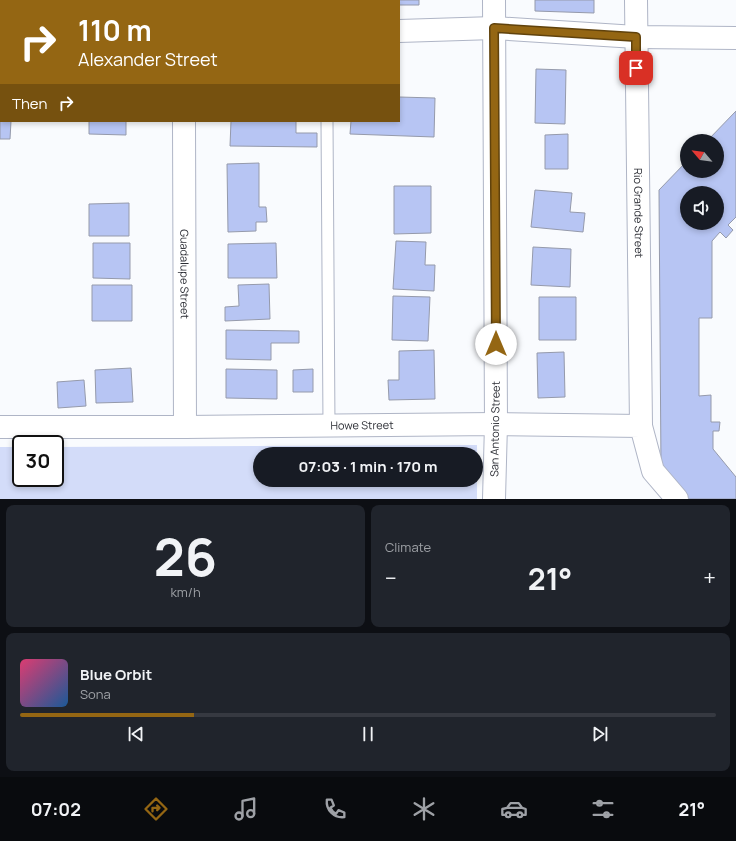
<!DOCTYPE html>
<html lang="en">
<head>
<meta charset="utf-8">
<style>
	:root { --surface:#171b24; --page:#20242c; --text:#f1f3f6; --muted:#9ea1a6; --line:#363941; --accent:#946613 }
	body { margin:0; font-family:Manrope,sans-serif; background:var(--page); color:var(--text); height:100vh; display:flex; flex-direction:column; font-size:15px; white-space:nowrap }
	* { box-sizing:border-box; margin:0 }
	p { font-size:13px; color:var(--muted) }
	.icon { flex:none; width:22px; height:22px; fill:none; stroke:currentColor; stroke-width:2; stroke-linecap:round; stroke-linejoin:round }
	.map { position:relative; height:499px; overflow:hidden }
	.details { display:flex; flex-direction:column; gap:6px; padding:6px; background:#0d0f14; flex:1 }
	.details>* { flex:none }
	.guide { position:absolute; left:0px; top:0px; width:400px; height:122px; box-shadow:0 2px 6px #0003; background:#946613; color:#fff; overflow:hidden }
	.needle { width:26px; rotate:299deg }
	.buttons { position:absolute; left:680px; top:134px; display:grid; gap:8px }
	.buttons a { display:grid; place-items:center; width:44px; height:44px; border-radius:50%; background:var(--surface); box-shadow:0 2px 6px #0003; font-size:20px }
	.speed { position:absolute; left:12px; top:435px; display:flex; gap:8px; font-size:20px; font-weight:700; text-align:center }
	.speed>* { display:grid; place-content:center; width:52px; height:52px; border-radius:50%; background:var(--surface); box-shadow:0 2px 6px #0003; line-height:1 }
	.speed .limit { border:2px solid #111; border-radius:6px; background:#fff; color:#111 }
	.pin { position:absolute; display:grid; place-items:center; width:34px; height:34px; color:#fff; margin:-17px; border-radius:8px; box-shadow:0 2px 6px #0006 }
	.me { position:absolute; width:44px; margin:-22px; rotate:0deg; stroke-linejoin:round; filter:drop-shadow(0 0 3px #0008) }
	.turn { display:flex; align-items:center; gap:14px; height:84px; padding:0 12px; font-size:18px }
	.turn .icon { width:52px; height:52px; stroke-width:2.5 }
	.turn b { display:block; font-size:28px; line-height:34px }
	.then { display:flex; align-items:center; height:38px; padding:0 12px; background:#0003; gap:8px; font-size:15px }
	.big { font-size:30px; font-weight:700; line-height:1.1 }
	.details .widget { flex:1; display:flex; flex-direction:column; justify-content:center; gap:6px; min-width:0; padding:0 14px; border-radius:8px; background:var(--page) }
	.details .dial { align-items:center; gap:0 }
	.dial b { font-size:52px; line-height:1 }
	.song { display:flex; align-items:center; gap:12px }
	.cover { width:48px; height:48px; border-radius:6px; background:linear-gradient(135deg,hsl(340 70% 55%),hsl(210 70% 35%)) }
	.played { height:4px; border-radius:2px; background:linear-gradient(90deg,var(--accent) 25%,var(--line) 25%) }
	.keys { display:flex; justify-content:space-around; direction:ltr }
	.heat { display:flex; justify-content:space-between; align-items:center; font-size:22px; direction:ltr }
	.details .tiles { flex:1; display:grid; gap:6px; grid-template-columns:1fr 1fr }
	.widget:last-child { grid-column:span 2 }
	.trip { position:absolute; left:253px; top:447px; width:230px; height:40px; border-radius:20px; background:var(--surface); box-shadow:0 2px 6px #0003; font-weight:700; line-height:40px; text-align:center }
	.tabs { display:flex; height:64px; justify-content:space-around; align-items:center; background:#090b0e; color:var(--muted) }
	.tabs .icon { width:28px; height:28px }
	.tabs .current { color:var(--accent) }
	.tabs b { font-size:18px; color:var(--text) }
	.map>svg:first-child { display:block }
	.green { fill:#d3dcf9; fill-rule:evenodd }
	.building { fill:#b7c5f3; stroke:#959aab; fill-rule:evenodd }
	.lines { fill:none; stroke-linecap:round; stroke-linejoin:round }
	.lane-casing { stroke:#afb5c6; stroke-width:13 }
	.street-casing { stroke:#afb5c6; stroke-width:24 }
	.lane { stroke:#fff; stroke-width:11 }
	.street { stroke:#fff; stroke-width:22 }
	.route-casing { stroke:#60420c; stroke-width:10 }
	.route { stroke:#946613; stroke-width:7 }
	.labels { text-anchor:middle; stroke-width:3; stroke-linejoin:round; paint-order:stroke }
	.street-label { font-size:11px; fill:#2b2d34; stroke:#fff }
</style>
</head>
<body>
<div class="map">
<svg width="736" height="499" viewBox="0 0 736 499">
	<rect width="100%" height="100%" fill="#f9fbfe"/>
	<path class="green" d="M477,445V499H0V447H21V478H55V447ZM260,454H476V480H260Z"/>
	<path class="building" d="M105,0H133V1H105Z
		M221,0H268L221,1Z
		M395,0H419V5H399V1Z
		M535,0H594V13L535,11Z
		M536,69L566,70L565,124L535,123Z
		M0,96L1,121H11L10,139H0Z
		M399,97L435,98L434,137L350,134L351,121H399Z
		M736,111V217L728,225L733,230L726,238L720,232L712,241V318H699V396L711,395V422H720L719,431H713V449L736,477V499H687L661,468L659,190L687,161V171H717V141H707ZM687,193H717V223H687Z
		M89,121H126V135L89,134Z
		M231,121H296V133H317V147L230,146Z
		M568,134V169H545V135Z
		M259,163V207H266L267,222H256V231L228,232L227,164Z
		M394,186H431V233L394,234Z
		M535,190L572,193L570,212L585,213L583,232L531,227Z
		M129,203V236H89V204Z
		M396,241L426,242L425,265H435L434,291L393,289Z
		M93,243H130V279L93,278Z
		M276,243L277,278H228V244Z
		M533,247L571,249L570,287L531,285Z
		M269,284L270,319L225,321V307L239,306L238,285Z
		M92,285H132V321H92Z
		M393,296L430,297L428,341L392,340Z
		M539,297H576V340H539Z
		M226,330L299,331V343H271V360L226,359Z
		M434,350L435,399L389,400L388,380H399V351Z
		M564,352L565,397L538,398L537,353Z
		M131,368L133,402L96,403L95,370Z
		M226,369L277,370V399L226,398Z
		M313,369V392H293V370Z
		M84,380L86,406L58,408L57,382Z"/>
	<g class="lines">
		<defs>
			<path id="lane" d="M19,0V1
				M326,0V1
				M327,121L329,425"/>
			<g id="street">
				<path d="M183,0V1"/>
				<path d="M494,0L496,424L494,499"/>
				<path id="s1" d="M636,0L641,426"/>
				<path d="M399,31L494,28L636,37L736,38"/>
				<path d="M0,35H1"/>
				<path id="s2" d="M184,121L185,427"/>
				<path id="s3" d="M0,427H185L496,424L641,426L653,471L677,499"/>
			</g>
		</defs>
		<use href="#lane" class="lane-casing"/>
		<use href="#street" class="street-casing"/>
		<use href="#lane" class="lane"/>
		<use href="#street" class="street"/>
	</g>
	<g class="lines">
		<defs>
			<path id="route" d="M496,344L494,28L636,37V68"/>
		</defs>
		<use href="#route" class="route-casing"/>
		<use href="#route" class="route"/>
	</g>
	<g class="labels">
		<g class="street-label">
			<text dy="4" stroke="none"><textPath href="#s1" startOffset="213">Rio Grande Street</textPath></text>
			<text dy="4" stroke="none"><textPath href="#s2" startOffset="153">Guadalupe Street</textPath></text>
			<text dy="4" stroke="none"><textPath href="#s3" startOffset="362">Howe Street</textPath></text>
			<text transform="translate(495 429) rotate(-89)" y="4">San Antonio Street</text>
		</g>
	</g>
</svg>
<div class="buttons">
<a><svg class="needle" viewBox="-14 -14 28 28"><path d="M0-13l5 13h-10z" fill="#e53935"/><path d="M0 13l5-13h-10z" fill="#9ea1a6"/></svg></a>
<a><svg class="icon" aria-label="sound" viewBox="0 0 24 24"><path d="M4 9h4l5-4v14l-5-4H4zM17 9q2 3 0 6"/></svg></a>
</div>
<div class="speed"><div class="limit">30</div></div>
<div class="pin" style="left:636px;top:68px;background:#d93025"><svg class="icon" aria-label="arrive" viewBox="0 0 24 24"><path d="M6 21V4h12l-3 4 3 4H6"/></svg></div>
<svg class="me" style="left:496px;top:344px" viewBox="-20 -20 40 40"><circle r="19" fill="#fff"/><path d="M0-13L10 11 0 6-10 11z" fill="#946613"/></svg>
<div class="trip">07:03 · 1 min · 170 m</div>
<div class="guide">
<div class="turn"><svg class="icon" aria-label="right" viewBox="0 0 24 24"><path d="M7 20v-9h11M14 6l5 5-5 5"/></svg><div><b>110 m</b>Alexander Street</div></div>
<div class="then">Then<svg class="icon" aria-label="right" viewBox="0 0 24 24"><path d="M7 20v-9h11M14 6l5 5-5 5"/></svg></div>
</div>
</div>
<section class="details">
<div class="tiles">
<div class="widget dial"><b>26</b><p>km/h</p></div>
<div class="widget"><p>Climate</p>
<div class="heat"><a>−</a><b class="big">21°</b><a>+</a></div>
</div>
<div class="widget">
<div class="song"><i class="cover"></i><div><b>Blue Orbit</b><p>Sona</p></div></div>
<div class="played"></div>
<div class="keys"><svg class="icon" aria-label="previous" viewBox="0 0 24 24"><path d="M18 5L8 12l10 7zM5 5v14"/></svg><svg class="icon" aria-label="pause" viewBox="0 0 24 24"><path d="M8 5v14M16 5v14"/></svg><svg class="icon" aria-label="next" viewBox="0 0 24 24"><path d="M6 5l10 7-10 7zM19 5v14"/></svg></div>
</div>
</div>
</section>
<nav class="tabs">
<b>07:02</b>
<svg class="icon current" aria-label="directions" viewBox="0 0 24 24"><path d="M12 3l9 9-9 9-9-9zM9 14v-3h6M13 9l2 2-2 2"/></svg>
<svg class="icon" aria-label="music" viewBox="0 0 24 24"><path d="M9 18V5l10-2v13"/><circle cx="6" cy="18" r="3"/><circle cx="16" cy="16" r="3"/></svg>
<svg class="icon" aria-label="phone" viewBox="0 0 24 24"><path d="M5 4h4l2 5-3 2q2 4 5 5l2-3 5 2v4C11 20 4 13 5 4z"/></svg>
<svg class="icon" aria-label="climate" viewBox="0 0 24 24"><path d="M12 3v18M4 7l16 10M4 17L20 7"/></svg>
<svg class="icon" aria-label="car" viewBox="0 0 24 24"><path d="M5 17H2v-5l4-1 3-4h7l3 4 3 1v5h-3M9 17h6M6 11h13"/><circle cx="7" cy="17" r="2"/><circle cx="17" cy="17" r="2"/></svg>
<svg class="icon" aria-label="filters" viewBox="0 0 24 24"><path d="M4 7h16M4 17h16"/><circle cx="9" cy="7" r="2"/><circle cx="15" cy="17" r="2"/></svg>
<b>21°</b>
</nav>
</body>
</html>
